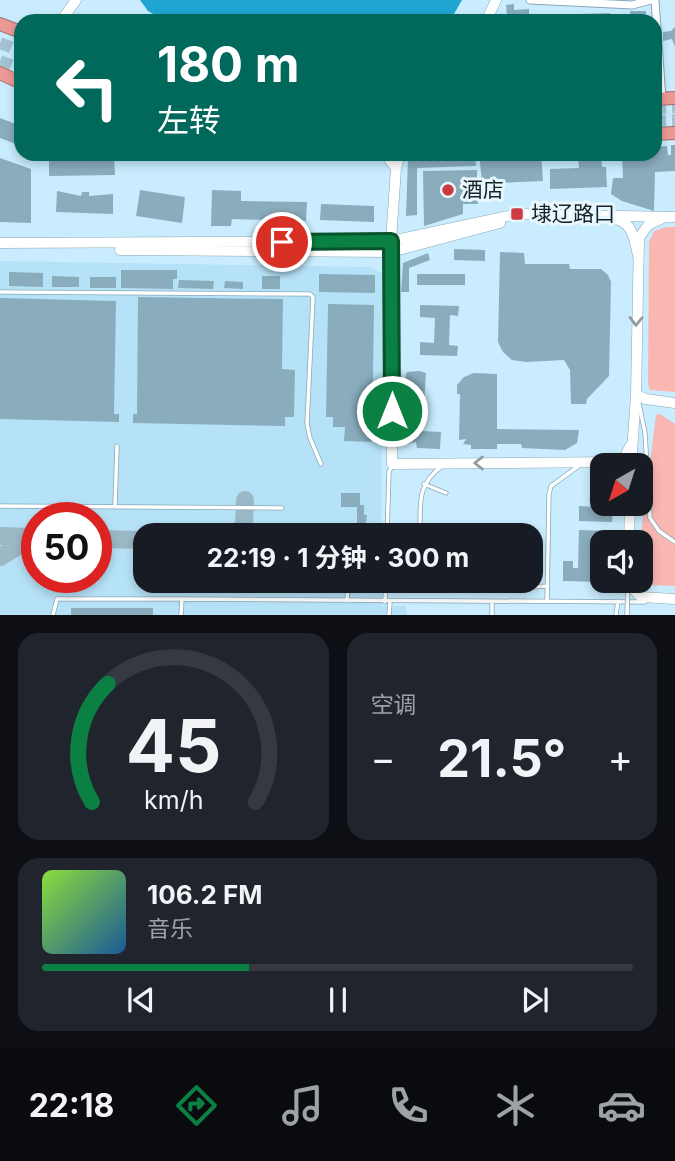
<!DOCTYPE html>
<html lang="zh">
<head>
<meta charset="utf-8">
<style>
	:root { --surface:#171b24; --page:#20242c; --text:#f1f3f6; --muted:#9ea1a6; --line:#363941; --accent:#0b8043 }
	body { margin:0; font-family:Inter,"Noto Sans SC",sans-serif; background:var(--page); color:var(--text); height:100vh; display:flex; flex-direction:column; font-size:26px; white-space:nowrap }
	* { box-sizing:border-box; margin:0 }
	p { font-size:23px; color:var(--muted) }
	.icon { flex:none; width:38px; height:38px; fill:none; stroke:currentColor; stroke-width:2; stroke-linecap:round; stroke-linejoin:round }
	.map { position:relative; height:615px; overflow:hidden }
	.side { display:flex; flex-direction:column; gap:18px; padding:18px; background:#0d0f14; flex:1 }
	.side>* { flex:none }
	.hud { position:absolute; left:14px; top:14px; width:648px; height:147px; border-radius:21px; box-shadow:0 4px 10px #0003; background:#00695c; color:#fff; overflow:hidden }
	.needle { width:46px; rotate:219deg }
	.tools { position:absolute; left:590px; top:453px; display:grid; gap:14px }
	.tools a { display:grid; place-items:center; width:63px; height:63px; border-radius:14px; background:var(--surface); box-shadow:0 4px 10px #0003; font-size:35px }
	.speed { position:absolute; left:21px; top:502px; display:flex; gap:14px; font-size:35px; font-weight:700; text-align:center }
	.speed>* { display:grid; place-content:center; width:91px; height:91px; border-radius:50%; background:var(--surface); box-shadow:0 4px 10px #0003; line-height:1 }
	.speed .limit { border:10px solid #d22; background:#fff; color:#111 }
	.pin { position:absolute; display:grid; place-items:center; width:60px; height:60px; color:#fff; margin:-30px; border:4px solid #fff; border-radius:50%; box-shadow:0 2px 7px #0007 }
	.me { position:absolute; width:77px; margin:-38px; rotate:0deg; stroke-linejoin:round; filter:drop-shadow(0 0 5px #0008) }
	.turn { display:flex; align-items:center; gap:24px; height:147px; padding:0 28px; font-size:32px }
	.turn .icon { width:91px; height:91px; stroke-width:2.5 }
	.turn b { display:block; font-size:49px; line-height:60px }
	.big { font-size:52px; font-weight:700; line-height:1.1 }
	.side .tile { flex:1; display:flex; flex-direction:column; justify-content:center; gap:10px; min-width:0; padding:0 24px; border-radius:21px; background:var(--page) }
	.side .dial { align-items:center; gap:0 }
	.dial svg { height:182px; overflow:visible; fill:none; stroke:var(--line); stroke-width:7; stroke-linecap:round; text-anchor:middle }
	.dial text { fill:var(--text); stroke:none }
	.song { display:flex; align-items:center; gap:21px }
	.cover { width:84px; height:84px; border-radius:10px; background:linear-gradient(135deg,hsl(90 70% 55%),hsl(210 70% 35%)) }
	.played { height:7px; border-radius:4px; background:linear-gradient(90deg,var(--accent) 35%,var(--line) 35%) }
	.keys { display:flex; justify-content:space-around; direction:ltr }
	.heat { display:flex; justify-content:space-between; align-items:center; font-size:38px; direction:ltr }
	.side .tiles { flex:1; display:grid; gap:18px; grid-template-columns:1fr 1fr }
	.tile:last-child { grid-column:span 2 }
	.trip { position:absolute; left:133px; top:523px; width:410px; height:70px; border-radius:21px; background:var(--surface); box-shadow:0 4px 10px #0003; font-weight:700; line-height:70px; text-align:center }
	.tab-bar { display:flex; height:112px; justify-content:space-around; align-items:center; background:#090b0e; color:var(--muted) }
	.tab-bar .icon { width:49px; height:49px }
	.tab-bar .on { color:var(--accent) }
	.tab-bar b { font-size:32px; color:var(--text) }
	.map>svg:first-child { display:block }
	.built { fill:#b6e2f7; fill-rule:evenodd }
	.green { fill:#fab7b2 }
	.water { fill:#20a4d2 }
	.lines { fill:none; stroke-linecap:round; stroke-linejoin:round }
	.taxiway { stroke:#9ab8c6; stroke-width:18 }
	.building { fill:#8aadbd }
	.highway-tunnel { stroke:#a5c4d3; stroke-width:12; stroke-dasharray:12 6; stroke-linecap:butt }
	.lane-casing { stroke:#86a8b8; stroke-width:5 }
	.street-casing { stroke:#86a8b8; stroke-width:9 }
	.secondary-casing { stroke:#86a8b8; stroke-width:11 }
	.highway-casing { stroke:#a06f6e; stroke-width:14 }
	.lane { stroke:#fff; stroke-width:3.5 }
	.street { stroke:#fff; stroke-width:7 }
	.secondary { stroke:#fff; stroke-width:10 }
	.highway { stroke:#eb9994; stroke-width:12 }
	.lane-bridge-casing { stroke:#86a8b8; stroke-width:5; stroke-linecap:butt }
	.lane-bridge { stroke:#fff; stroke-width:3.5 }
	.oneway { stroke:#969c9e }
	.route-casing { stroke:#07532c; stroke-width:18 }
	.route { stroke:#0b8043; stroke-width:12 }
	.poi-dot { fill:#cb3b41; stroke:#e8f6fd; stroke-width:2.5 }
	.labels { text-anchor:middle; stroke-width:6; stroke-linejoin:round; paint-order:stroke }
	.poi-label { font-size:21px; fill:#152228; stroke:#e8f6fd; text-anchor:start }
</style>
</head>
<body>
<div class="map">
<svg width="675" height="615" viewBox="0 0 675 615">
	<rect width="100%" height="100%" fill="#c9edfe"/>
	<path class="built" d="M0,261L371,267L383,274L381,535L145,536V581H382V606H406L407,615H0ZM37,518H96V578H37Z"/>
	<path class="green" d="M666,227H675V392L650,390L648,384L649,242L654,231Z
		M660,414L675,424V586L648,585L640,579V542L656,415Z"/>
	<path class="water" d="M140,0H462L450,21H165L148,11Z"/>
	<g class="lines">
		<path class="taxiway" d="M0,536L33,537
			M234,536L244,525L245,500
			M96,539L145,540
			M0,557L33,537"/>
	</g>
	<path class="building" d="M514,4V10L529,9V21H496L498,15H507L506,5Z
		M630,11H646V21H631Z
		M610,13V21H580V14Z
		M571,16V21H540V17Z
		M675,27V47L672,39L663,41V32L671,31Z
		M0,118L21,126V146L0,138Z
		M671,145H675V171L655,172L654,211L622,201L611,194L613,178H623L622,154H654V147L667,146L668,155H671Z
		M475,154L476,166L417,168V215L406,216L408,157Z
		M479,154H541L543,181L497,183V191H483Z
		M578,154H601L602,167H606L607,187L550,189V169L579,168Z
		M114,157L115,175L49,176V158Z
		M0,158L31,169V223L0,222Z
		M477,170V188L469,190H477L478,204H463V214L424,226L423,171Z
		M140,190L185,197L182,223L136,216Z
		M212,190L241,191V201L307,202L306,221L232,219L231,226H211Z
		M57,191L81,196L82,192H89V196L113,194V214L56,212Z
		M321,204L374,206V222L320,220Z
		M454,249L485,250V261L454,260Z
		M500,252L524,253L525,264H569L570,269H601L608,275L611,282L609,376L587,399L586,404H571L570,370L564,360L526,362L512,360L503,352L498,342Z
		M428,253L430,260L409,268V292H401L403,263Z
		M121,270H177V279H173V289L121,288Z
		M9,272L43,273V287L9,286Z
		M319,274L375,275V293L319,292Z
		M417,274H465V285H417Z
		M52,276L79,277V287H52Z
		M262,276H280V289H262Z
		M90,277H116V288H90Z
		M179,280L214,281L213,289L178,288Z
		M225,281L243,282V289L224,288Z
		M138,297L283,299L282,369L295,370L294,417H285V426L133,423V414H137Z
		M0,298L116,301L114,414H119V422L0,419Z
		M328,304L374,305L372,442L344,441L345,427H333V417H326Z
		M420,305L459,306L458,316L450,315L449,345L458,346L457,356L420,355V342L434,343L435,318L420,317Z
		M419,371L426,373L422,431L441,432L440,449L417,448L416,442L407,444L403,439L408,431L405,429V379L407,372Z
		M474,373L497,374V429L579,430L577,443L565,450L522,448L521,444H497V449H471V445L463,444L466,439L459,440L460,394H457V385L464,377Z
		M341,493H360V505H364V515H367L364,536H357V507H341Z
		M579,506L613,508L612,522L579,521Z
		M579,530L611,531V542H602V582L563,581V561H573V568H578Z
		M313,581H331V589H313Z
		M71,608H153V615H71Z"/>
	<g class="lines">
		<path class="highway-tunnel" d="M0,43L21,51
			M0,61L21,69
			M654,108L675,107
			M654,121L675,120"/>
		<defs>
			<path id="lane" d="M0,292L310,294L313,297L307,424L310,438L321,464
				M639,404L645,433L650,518L659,531L675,542
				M424,484L446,493
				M0,506L282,508
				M115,506L117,446
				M387,536L389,472L392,465
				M420,536C421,506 415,486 442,466
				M419,581C430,595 526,587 547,586
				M347,601L348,581
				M547,601L549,494L551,486L580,465
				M385,602L386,581
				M53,615L57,599H182
				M181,615L182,599L645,602
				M389,615L390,602
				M492,615V602
				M616,615L618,601"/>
			<path id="street" d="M530,0L632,5L651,0
				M655,0L662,99"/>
			<path id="secondary" d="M61,21L76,0
				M486,21L496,0
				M385,154L396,168
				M400,154L396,168L391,241L392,464L617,462L625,456L631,445
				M612,219C632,219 635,240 638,256
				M0,243L391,241L517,214L675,217
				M120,250L391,252L500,223
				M636,395L646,399L675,403
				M631,466L636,395L639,238L648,225L665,217
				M629,542L630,504
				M629,581L632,588L641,597L675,599"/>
			<path id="highway" d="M0,24L21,32
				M0,73L21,83
				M654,99L675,98
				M654,134L675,133"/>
		</defs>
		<use href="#lane" class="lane-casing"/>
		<use href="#street" class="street-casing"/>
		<use href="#secondary" class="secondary-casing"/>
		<use href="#highway" class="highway-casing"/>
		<use href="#lane" class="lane"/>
		<use href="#street" class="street"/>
		<use href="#secondary" class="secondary"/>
		<use href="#highway" class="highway"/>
		<defs>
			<path id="lane-bridge" d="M627,615L628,581"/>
		</defs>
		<use href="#lane-bridge" class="lane-bridge-casing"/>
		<use href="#lane-bridge" class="lane-bridge"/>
	</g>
	<defs><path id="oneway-chevron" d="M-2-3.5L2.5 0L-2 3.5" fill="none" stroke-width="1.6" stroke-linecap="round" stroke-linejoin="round" transform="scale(1.75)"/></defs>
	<g class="oneway">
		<use href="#oneway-chevron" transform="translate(636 321) rotate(91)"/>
		<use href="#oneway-chevron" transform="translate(479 463) rotate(180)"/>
	</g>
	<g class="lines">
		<defs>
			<path id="route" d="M282,242L391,241L392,411"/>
		</defs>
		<use href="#route" class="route-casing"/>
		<use href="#route" class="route"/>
	</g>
	<g class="poi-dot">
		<circle cx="448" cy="190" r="7"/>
		<rect x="510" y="207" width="14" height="14" rx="3.5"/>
	</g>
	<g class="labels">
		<g class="poi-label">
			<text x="462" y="197">酒店</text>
			<text x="531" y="221">埭辽路口</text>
		</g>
	</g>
</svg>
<div class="tools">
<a><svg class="needle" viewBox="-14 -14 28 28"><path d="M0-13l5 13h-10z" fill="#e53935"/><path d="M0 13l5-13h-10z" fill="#9ea1a6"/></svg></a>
<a><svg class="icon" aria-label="sound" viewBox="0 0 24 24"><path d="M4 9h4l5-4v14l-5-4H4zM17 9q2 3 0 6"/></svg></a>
</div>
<div class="speed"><div class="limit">50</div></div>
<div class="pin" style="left:282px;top:242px;background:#d93025"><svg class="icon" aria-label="arrive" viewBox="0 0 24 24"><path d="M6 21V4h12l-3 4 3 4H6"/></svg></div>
<svg class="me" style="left:392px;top:411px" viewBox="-20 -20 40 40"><circle r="17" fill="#0b8043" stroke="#fff" stroke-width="3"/><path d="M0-11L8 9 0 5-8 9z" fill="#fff"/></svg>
<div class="trip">22:19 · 1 分钟 · 300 m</div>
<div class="hud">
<div class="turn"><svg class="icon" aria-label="left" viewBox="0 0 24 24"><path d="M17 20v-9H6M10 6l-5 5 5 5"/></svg><div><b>180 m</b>左转</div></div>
</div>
</div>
<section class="side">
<div class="tiles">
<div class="tile dial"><svg viewBox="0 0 100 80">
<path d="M14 69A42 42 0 1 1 86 69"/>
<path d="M14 69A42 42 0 0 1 21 17" stroke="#0b8043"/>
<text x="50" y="56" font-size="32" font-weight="700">45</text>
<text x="50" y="72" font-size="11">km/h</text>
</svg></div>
<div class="tile"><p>空调</p>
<div class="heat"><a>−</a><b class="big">21.5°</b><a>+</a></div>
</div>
<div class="tile">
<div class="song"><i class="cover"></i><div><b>106.2 FM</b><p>音乐</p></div></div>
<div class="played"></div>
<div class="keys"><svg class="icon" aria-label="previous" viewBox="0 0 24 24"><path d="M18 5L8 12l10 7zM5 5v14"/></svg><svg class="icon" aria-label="pause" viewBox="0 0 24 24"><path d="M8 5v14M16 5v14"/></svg><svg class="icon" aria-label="next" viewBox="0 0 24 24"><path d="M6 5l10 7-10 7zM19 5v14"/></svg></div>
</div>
</div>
</section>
<nav class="tab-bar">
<b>22:18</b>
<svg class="icon on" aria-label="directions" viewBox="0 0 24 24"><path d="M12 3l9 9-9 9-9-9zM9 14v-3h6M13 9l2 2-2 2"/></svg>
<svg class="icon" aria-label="music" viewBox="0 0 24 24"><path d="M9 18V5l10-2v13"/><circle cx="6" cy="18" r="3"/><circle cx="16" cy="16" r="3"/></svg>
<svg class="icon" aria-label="phone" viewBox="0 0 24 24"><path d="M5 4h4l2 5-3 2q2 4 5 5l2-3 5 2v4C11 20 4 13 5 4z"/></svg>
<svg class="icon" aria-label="climate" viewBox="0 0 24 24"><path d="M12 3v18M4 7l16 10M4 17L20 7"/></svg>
<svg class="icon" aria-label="car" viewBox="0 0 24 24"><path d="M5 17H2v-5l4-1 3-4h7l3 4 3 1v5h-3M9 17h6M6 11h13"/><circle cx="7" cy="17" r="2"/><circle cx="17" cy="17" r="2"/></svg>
</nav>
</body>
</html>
